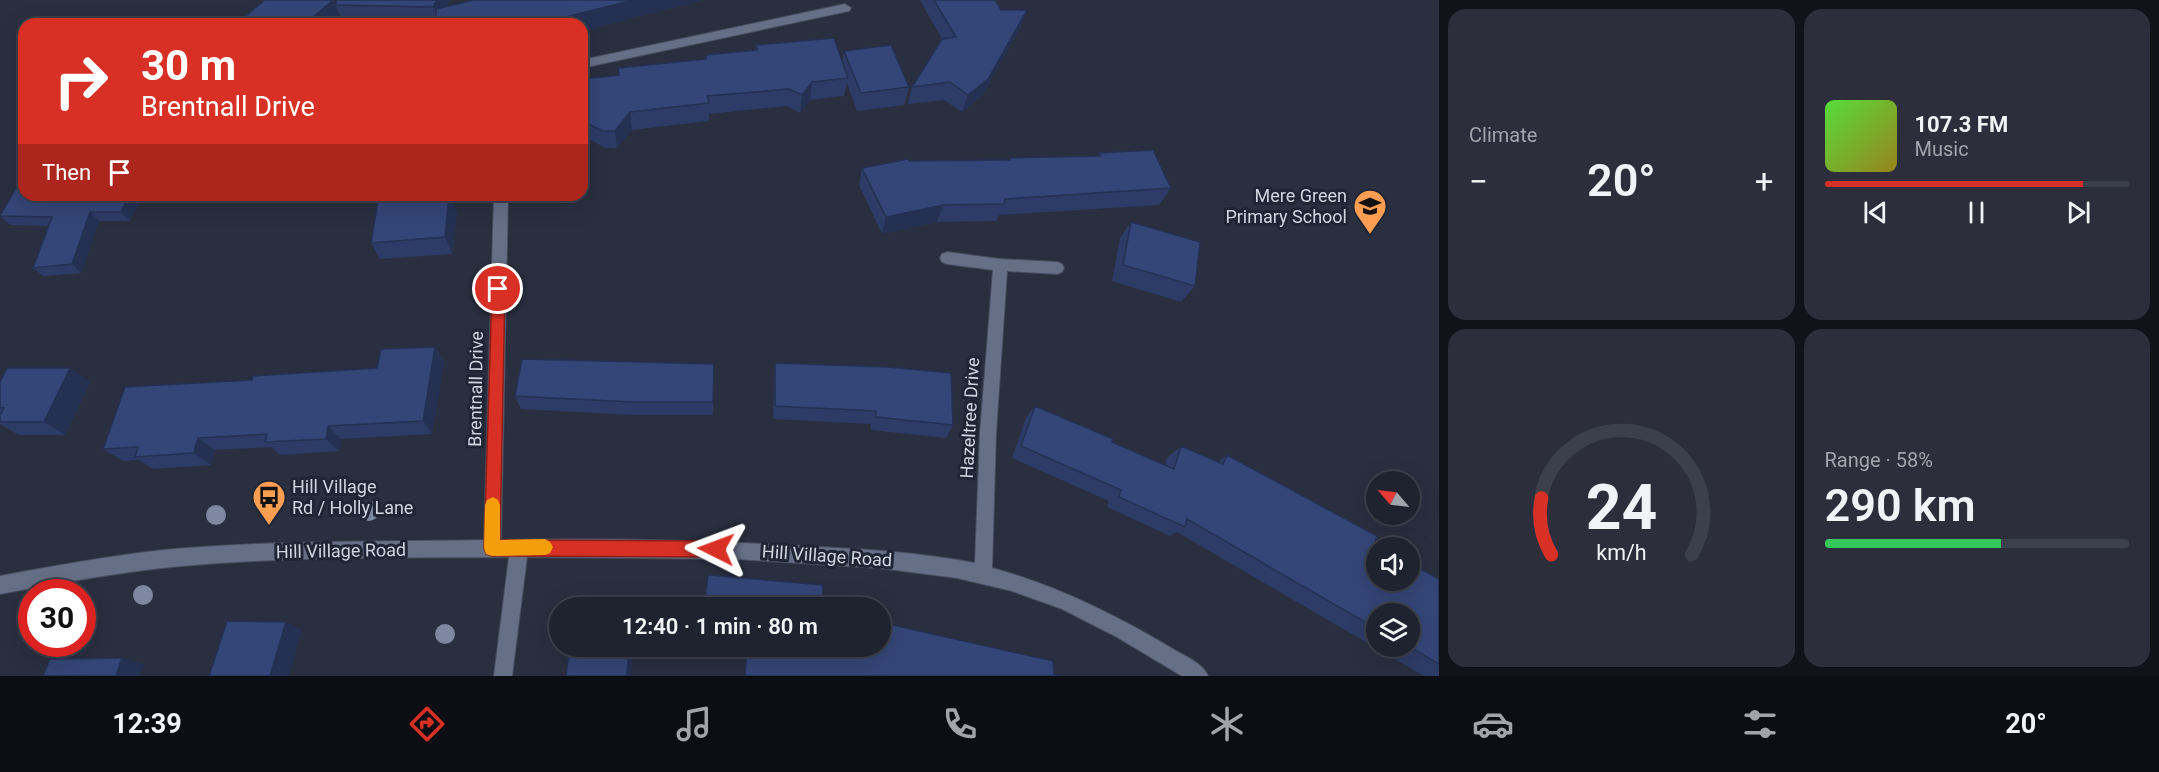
<!DOCTYPE html>
<html lang="en">
<head>
<meta charset="utf-8">
<style>
	:root { --surface:#1f232f; --page:#2c2f3b; --text:#f1f3f6; --muted:#a1a4aa; --line:#3c404b; --accent:#d93025 }
	body { margin:0; font-family:Roboto,sans-serif; background:var(--page); color:var(--text); height:100vh; display:flex; flex-direction:column; font-size:22px; white-space:nowrap }
	* { box-sizing:border-box; margin:0 }
	p { font-size:20px; color:var(--muted) }
	.icon { flex:none; width:33px; height:33px; fill:none; stroke:currentColor; stroke-width:2; stroke-linecap:round; stroke-linejoin:round }
	.map { position:relative; flex:1; overflow:hidden }
	.panel { display:flex; flex-direction:column; gap:9px; padding:9px; background:#11131a; width:720px }
	.panel>* { flex:none }
	.guide { position:absolute; left:18px; top:18px; width:570px; height:183px; border-radius:18px; box-shadow:0 6px 24px #0002,0 0 0 2px var(--line); background:#d93025; color:#fff; overflow:hidden }
	.needle { width:39px; rotate:298deg }
	.fabs { position:absolute; left:1366px; top:471px; display:grid; gap:12px }
	.fabs a { display:grid; place-items:center; width:54px; height:54px; border-radius:50%; background:var(--surface); box-shadow:0 6px 24px #0002,0 0 0 2px var(--line); font-size:30px }
	.speed { position:absolute; left:18px; top:579px; display:flex; gap:12px; font-size:30px; font-weight:700; text-align:center }
	.speed>* { display:grid; place-content:center; width:78px; height:78px; border-radius:50%; background:var(--surface); box-shadow:0 6px 24px #0002,0 0 0 2px var(--line); line-height:1 }
	.speed .limit { border:9px solid #d22; background:#fff; color:#111 }
	.pin { position:absolute; display:grid; place-items:center; width:51px; height:51px; color:#fff; margin:-26px; border:3px solid #fff; border-radius:50%; box-shadow:0 2px 6px #0007 }
	.me { position:absolute; width:66px; margin:-33px; rotate:273deg; stroke-linejoin:round; filter:drop-shadow(0 0 4px #0008) }
	.turn { display:flex; align-items:center; gap:21px; height:126px; padding:0 24px; font-size:27px }
	.turn .icon { width:78px; height:78px; stroke-width:2.5 }
	.turn b { display:block; font-size:42px; line-height:51px }
	.then { display:flex; align-items:center; height:57px; padding:0 24px; background:#0003; gap:12px; font-size:22px }
	.big { font-size:45px; font-weight:600; line-height:1.1 }
	.panel .tile { flex:1; display:flex; flex-direction:column; justify-content:center; gap:9px; min-width:0; padding:0 21px; border-radius:18px; background:var(--page) }
	.panel .dial { align-items:center; gap:0 }
	.dial svg { height:156px; overflow:visible; fill:none; stroke:var(--line); stroke-width:7; stroke-linecap:round; text-anchor:middle }
	.dial text { fill:var(--text); stroke:none }
	.song { display:flex; align-items:center; gap:18px }
	.cover { width:72px; height:72px; border-radius:9px; background:linear-gradient(135deg,hsl(110 70% 55%),hsl(50 70% 35%)) }
	.played { height:6px; border-radius:3px; background:linear-gradient(90deg,var(--accent) 85%,var(--line) 85%) }
	.keys { display:flex; justify-content:space-around; direction:ltr }
	.heat { display:flex; justify-content:space-between; align-items:center; font-size:33px; direction:ltr }
	.charge { height:9px; border-radius:4px; background:linear-gradient(90deg,#34c759 58%,var(--line) 0) }
	.panel .tiles { flex:1; display:grid; gap:9px; grid-template-columns:repeat(2,1fr) }
	.trip { position:absolute; left:549px; top:597px; width:342px; height:60px; border-radius:30px; background:var(--surface); box-shadow:0 6px 24px #0002,0 0 0 2px var(--line); font-weight:600; line-height:60px; text-align:center }
	.dock { display:flex; height:96px; justify-content:space-around; align-items:center; background:#0c0e13; color:var(--muted) }
	.dock .icon { width:42px; height:42px }
	.dock .selected { color:var(--accent) }
	.dock b { font-size:27px; color:var(--text) }
	main { display:flex; flex:1; min-height:0 }
	.map>svg:first-child { display:block }
	.lines { fill:none; stroke-linecap:round; stroke-linejoin:round }
	.minor-casing { stroke:#474d5c; stroke-width:2 }
	.minor { fill:#656f86; fill-rule:evenodd }
	.tree { fill:#7e88a0 }
	.wall { fill:#2d3c66; fill-rule:evenodd }
	.shaded-wall { fill:#243153 }
	.building { fill:#344677; stroke:#243153; stroke-width:1.5 }
	.route { fill:#d93025; stroke:#8d1f18; stroke-width:1.5 }
	.slow { fill:#f59e0b }
	.labels { text-anchor:middle; stroke-width:6; stroke-linejoin:round; paint-order:stroke }
	.poi-label { font-size:18px; fill:#cfd4de; stroke:#1f2535; text-anchor:end }
	.street-label { font-size:18px; fill:#cfd4de; stroke:#1f2535 }
</style>
</head>
<body>
<main>
<div class="map">
<svg width="1439" height="676" viewBox="0 0 1439 676">
	<rect width="100%" height="100%" fill="#292f3f"/>
	<g class="lines">
		<defs>
			<path id="minor" d="M845,4L851,8L849,11L582,68V60Z
				M494,195H508L501,540C601,538 702,540 802,546C860,549 918,552 975,563L980,433L993,270L947,264L942,262L940,258L942,254L947,252L1000,259L1057,262L1062,264L1064,268L1062,272L1057,274L1007,271L996,433L992,568C1056,585 1116,615 1173,649C1184,656 1203,663 1208,676H1182L1115,636L1062,609L1012,591L957,578L879,568L735,559L527,557L512,676H494L509,557C394,558 277,556 162,568C108,574 54,584 0,594V576C54,566 108,556 163,550C269,540 377,542 484,540Z"/>
		</defs>
		<use href="#minor" class="minor-casing"/>
		<use href="#minor" class="minor"/>
	</g>
	<g class="tree">
		<circle cx="369" cy="511" r="10"/>
		<circle cx="216" cy="515" r="10"/>
		<circle cx="143" cy="595" r="10"/>
		<circle cx="445" cy="634" r="10"/>
	</g>
	<path class="wall" d="M337,0H449L447,6L474,0H703L582,31V24H383L344,23L335,5Z
		M920,0H995L1001,10H1027L1020,28L982,96L962,112L944,100L908,104L912,87L942,39Z
		M756,45L842,63L844,51L909,87L904,105L857,111L847,83L844,96L810,100L800,113L787,106L709,114V121L632,130L617,148H605L591,140L582,141V79L619,75L706,59V55L755,50Z
		M1099,153L1171,188L1159,205L999,215L996,221L937,222L882,234L859,185L862,168L909,161L1009,160L1010,158L1098,156Z
		M142,195L130,221H99L81,273L43,276L33,268L49,226L10,225L0,216Z
		M429,197L457,212L452,254L380,259L371,243Z
		M1131,222L1195,286L1181,302L1112,281L1120,238Z
		M435,347L444,361L432,434L341,439L339,451L280,455L271,447L215,450L211,465L153,469L139,460L123,461L103,449L252,380L377,368Z
		M775,363L953,425L946,438L871,430V424L773,419L774,377Z
		M714,364L713,415H634L521,409L515,396Z
		M0,382H90L65,435H19L0,424Z
		M1035,406L1112,442L1165,465L1167,458L1181,446L1218,462L1227,455L1374,544L1439,579V676H1424L1177,532L1170,536L1107,507L1109,501L1012,458L1026,418ZM1377,614L1410,646H1377Z"/>
	<path class="shaded-wall" d="M333,0L341,19L335,24H305Z
		M436,0H449L441,24H439L434,7Z
		M633,0H703L582,31V24H538Z
		M1027,10L1020,28L982,96L962,112L968,95Z
		M812,82L810,100L800,113L802,95Z
		M630,112L632,130L617,148L615,131Z
		M129,195H142L130,221L121,212Z
		M449,195L457,212L452,254L445,237Z
		M943,205L937,222L882,234L886,217Z
		M90,212L99,221L81,273L72,264Z
		M435,347L444,361L432,434L423,421Z
		M70,368L90,382L65,435L44,422Z
		M328,426L341,439L339,451L326,439Z
		M198,438L215,450L211,465L194,453Z
		M286,622L302,630L289,676H270Z
		M629,646H633L631,676H627Z
		M122,658L144,664L140,676H116Z"/>
	<path class="building" d="M265,0H333L305,24H236Z
		M337,0H436L434,7L335,5Z
		M474,0H633L538,24H436V9Z
		M934,0H995L1001,10H1027L988,79L968,95L950,82L912,87L942,39L956,37Z
		M834,38L848,78L812,82L802,95L789,89L707,96L709,103L630,112L615,131H602L587,123H582V79L619,75L618,68L706,59V55L757,50L756,45Z
		M891,45L909,87L861,93L844,51Z
		M1153,150L1171,188L1005,199L1004,204L943,205L886,217L862,168L908,159L909,161L1010,160V158L1101,156L1099,153Z
		M24,174V195H129L121,212H90L72,264L33,268L52,217L0,216Z
		M379,195H424V197L449,195L445,237L371,243Z
		M1131,222L1200,242L1195,286L1123,265Z
		M435,347L423,421L328,426L326,439L265,442L267,434L198,438L194,453L135,457L138,447L103,449L125,387L252,380L253,376L377,368L381,349Z
		M522,359L714,364L713,402H632L515,396Z
		M775,363L888,367L951,373L953,425L876,417V411L775,406Z
		M7,368H70L44,422H0V415L4,408H0V382Z
		M1035,406L1113,439L1112,442L1174,469L1181,446L1223,464L1227,455L1377,536L1374,544L1381,548H1377V580H1410V563L1439,579V664L1408,646H1410V614H1377V629L1187,519L1185,527L1119,497L1121,490L1021,446Z
		M708,575L823,585L822,608H704Z
		M880,620L888,622V624L1053,661L1054,674L1062,676H745L747,646H880Z
		M227,621L286,622L270,676H209Z
		M570,646H629L627,676H566Z
		M122,658L116,676H43L50,659Z"/>
	<path class="route" d="M498,284L505,289L500,540L716,541L722,544L724,549L722,555L716,557L492,556L486,554L484,548L492,289Z"/>
	<path class="slow" d="M493,497L498,500L500,505V540L545,539L550,542L553,547L550,553L545,555L492,556L486,554L484,548L485,505L487,500Z"/>
	<defs>
		<symbol id="school-pin" viewBox="-11 -11 22 30"><path d="M0 17L-7.5 6A9.5 9.5 0 1 1 7.5 6Z" fill="#fc9e52" stroke="#1f2535"/><path d="M0-5L7-2L0 1L-7-2ZM-4 1L0 2.5L4 1V4Q0 6-4 4Z" fill="#111"/></symbol>
		<symbol id="bus-pin" viewBox="-11 -11 22 30"><path d="M0 17L-7.5 6A9.5 9.5 0 1 1 7.5 6Z" fill="#fc9e52" stroke="#1f2535"/><path d="M-5-6H5V4H4V6H2V4H-2V6H-4V4H-5ZM-3.5-4V0h7V-4ZM-3.5 1.2v1.5H-2V1.2ZM2 1.2v1.5H3.5V1.2Z" fill="#111"/></symbol>
	</defs>
	<g fill-rule="evenodd">
		<use href="#school-pin" x="1351" y="187" width="38" height="52"/>
		<use href="#bus-pin" x="250" y="478" width="38" height="52"/>
	</g>
	<g class="labels">
		<g class="poi-label">
			<text x="1347" y="202">Mere Green<tspan x="1347" dy="21">Primary School</tspan></text>
			<text x="292" y="493" text-anchor="start">Hill Village<tspan x="292" dy="21">Rd / Holly Lane</tspan></text>
		</g>
		<g class="street-label">
			<text transform="translate(476 389) rotate(-89)" y="6">Brentnall Drive</text>
			<text transform="translate(970 418) rotate(-87)" y="6">Hazeltree Drive</text>
			<text transform="translate(341 551) rotate(-1)" y="6">Hill Village Road</text>
			<text transform="translate(827 556) rotate(4)" y="6">Hill Village Road</text>
		</g>
	</g>
</svg>
<div class="fabs">
<a><svg class="needle" viewBox="-14 -14 28 28"><path d="M0-13l5 13h-10z" fill="#e53935"/><path d="M0 13l5-13h-10z" fill="#a1a4aa"/></svg></a>
<a><svg class="icon" aria-label="sound" viewBox="0 0 24 24"><path d="M4 9h4l5-4v14l-5-4H4zM17 9q2 3 0 6"/></svg></a>
<a><svg class="icon" aria-label="layers" viewBox="0 0 24 24"><path d="M12 4l9 5-9 5-9-5zM3 14l9 5 9-5"/></svg></a>
</div>
<div class="speed"><div class="limit">30</div></div>
<div class="pin" style="left:498px;top:289px;background:#d93025"><svg class="icon" aria-label="arrive" viewBox="0 0 24 24"><path d="M6 21V4h12l-3 4 3 4H6"/></svg></div>
<svg class="me" style="left:716px;top:549px" viewBox="-20 -20 40 40"><path d="M0-17L14 15 0 8-14 15z" fill="#d93025" stroke="#fff" stroke-width="4"/></svg>
<div class="trip">12:40 · 1 min · 80 m</div>
<div class="guide">
<div class="turn"><svg class="icon" aria-label="right" viewBox="0 0 24 24"><path d="M7 20v-9h11M14 6l5 5-5 5"/></svg><div><b>30 m</b>Brentnall Drive</div></div>
<div class="then">Then<svg class="icon" aria-label="arrive" viewBox="0 0 24 24"><path d="M6 21V4h12l-3 4 3 4H6"/></svg></div>
</div>
</div>
<section class="panel">
<div class="tiles">
<div class="tile"><p>Climate</p>
<div class="heat"><a>−</a><b class="big">20°</b><a>+</a></div>
</div>
<div class="tile">
<div class="song"><i class="cover"></i><div><b>107.3 FM</b><p>Music</p></div></div>
<div class="played"></div>
<div class="keys"><svg class="icon" aria-label="previous" viewBox="0 0 24 24"><path d="M18 5L8 12l10 7zM5 5v14"/></svg><svg class="icon" aria-label="pause" viewBox="0 0 24 24"><path d="M8 5v14M16 5v14"/></svg><svg class="icon" aria-label="next" viewBox="0 0 24 24"><path d="M6 5l10 7-10 7zM19 5v14"/></svg></div>
</div>
<div class="tile dial"><svg viewBox="0 0 100 80">
<path d="M14 69A42 42 0 1 1 86 69"/>
<path d="M14 69A42 42 0 0 1 9 40" stroke="#d93025"/>
<text x="50" y="56" font-size="32" font-weight="700">24</text>
<text x="50" y="72" font-size="11">km/h</text>
</svg></div>
<div class="tile"><p>Range · 58%</p><b class="big">290 km</b><div class="charge"></div></div>
</div>
</section>
</main>
<nav class="dock">
<b>12:39</b>
<svg class="icon selected" aria-label="directions" viewBox="0 0 24 24"><path d="M12 3l9 9-9 9-9-9zM9 14v-3h6M13 9l2 2-2 2"/></svg>
<svg class="icon" aria-label="music" viewBox="0 0 24 24"><path d="M9 18V5l10-2v13"/><circle cx="6" cy="18" r="3"/><circle cx="16" cy="16" r="3"/></svg>
<svg class="icon" aria-label="phone" viewBox="0 0 24 24"><path d="M5 4h4l2 5-3 2q2 4 5 5l2-3 5 2v4C11 20 4 13 5 4z"/></svg>
<svg class="icon" aria-label="climate" viewBox="0 0 24 24"><path d="M12 3v18M4 7l16 10M4 17L20 7"/></svg>
<svg class="icon" aria-label="car" viewBox="0 0 24 24"><path d="M5 17H2v-5l4-1 3-4h7l3 4 3 1v5h-3M9 17h6M6 11h13"/><circle cx="7" cy="17" r="2"/><circle cx="17" cy="17" r="2"/></svg>
<svg class="icon" aria-label="filters" viewBox="0 0 24 24"><path d="M4 7h16M4 17h16"/><circle cx="9" cy="7" r="2"/><circle cx="15" cy="17" r="2"/></svg>
<b>20°</b>
</nav>
</body>
</html>
